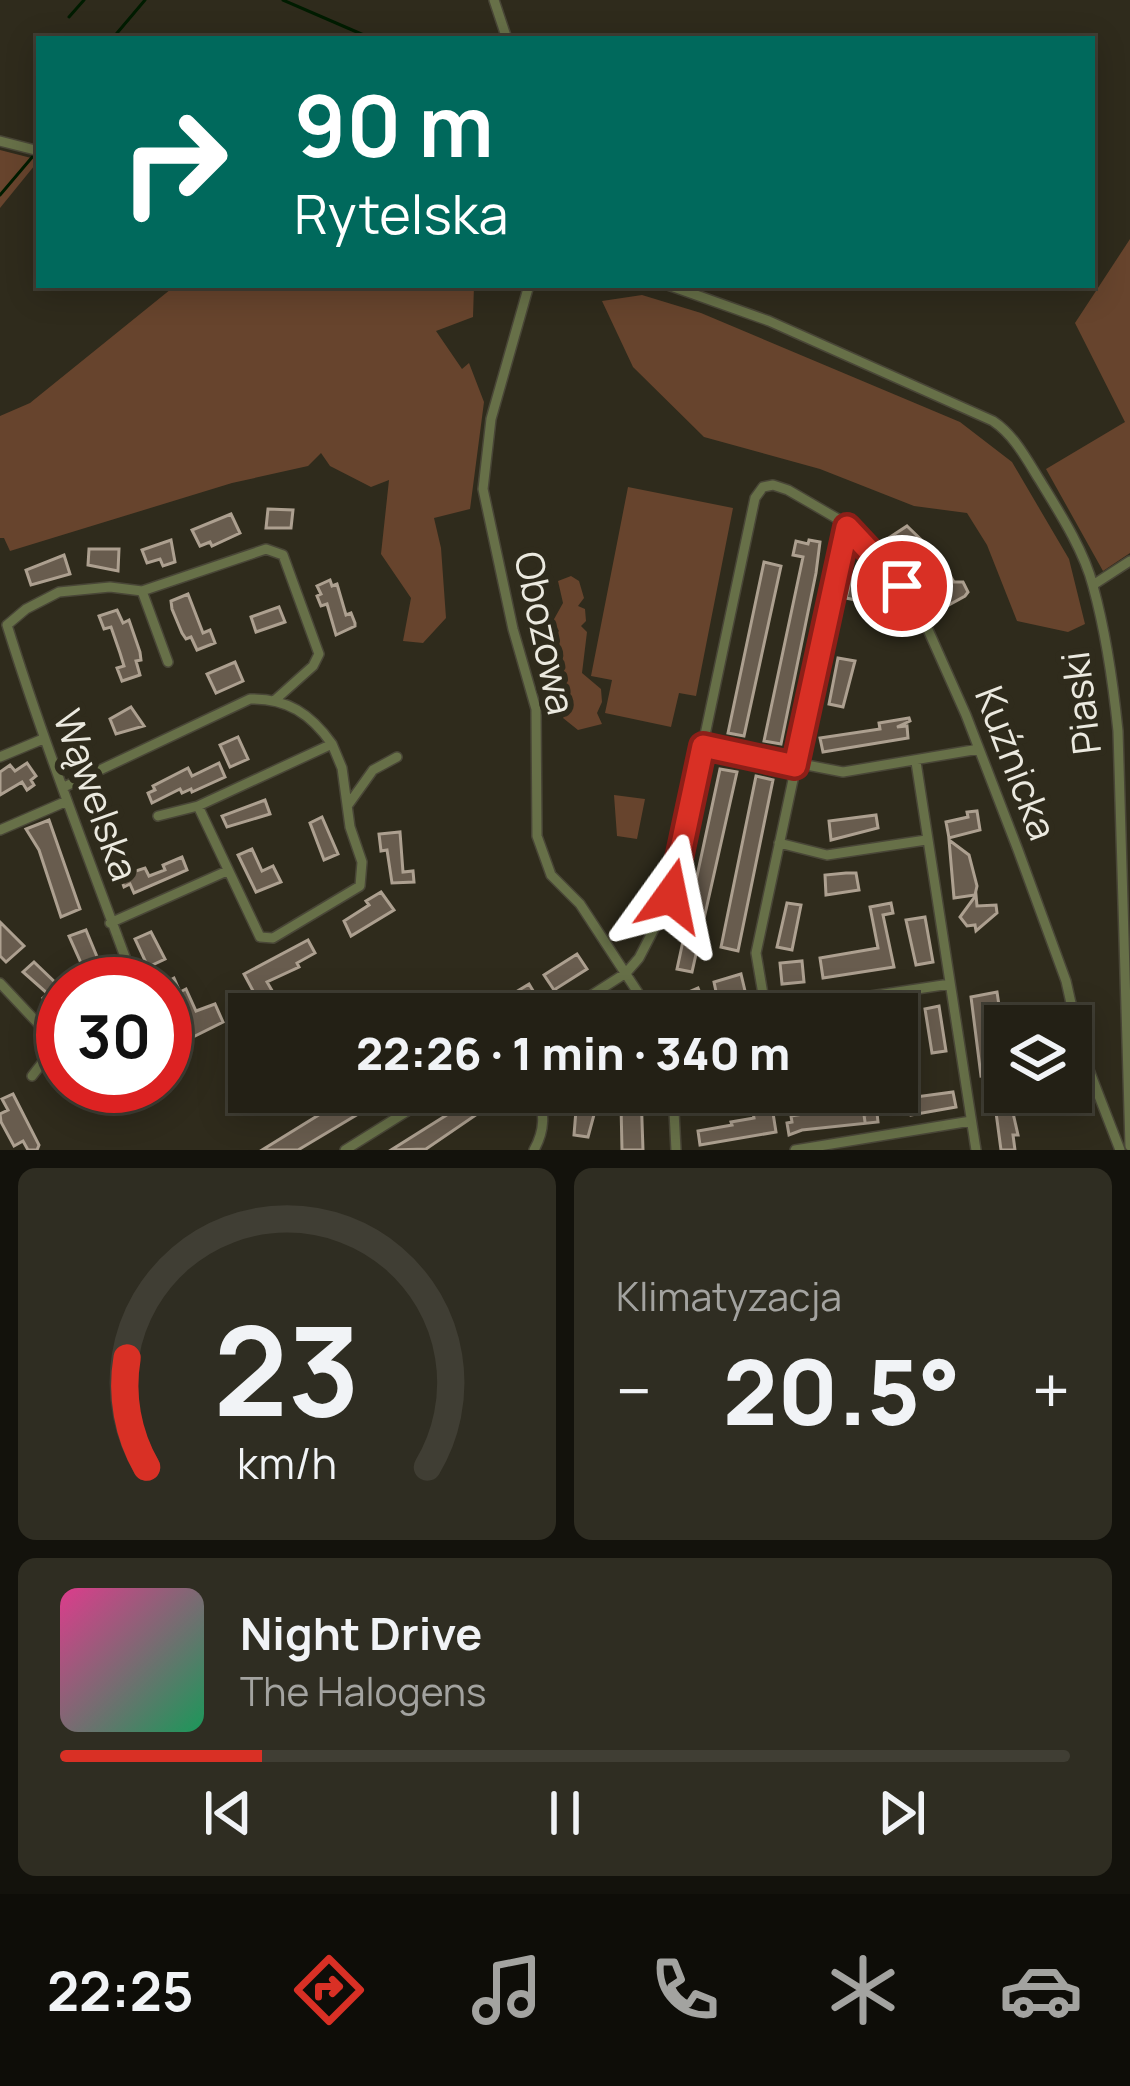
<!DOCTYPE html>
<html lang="pl">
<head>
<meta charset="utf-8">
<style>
	:root { --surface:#232015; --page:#2f2d22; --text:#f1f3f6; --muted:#a3a3a0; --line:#403e34; --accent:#d93025 }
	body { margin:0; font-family:Manrope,sans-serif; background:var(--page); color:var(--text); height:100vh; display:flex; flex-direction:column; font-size:45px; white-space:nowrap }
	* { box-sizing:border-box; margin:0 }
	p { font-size:39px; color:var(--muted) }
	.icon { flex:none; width:66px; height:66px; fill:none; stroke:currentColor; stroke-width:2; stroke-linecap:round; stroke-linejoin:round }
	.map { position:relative; height:1150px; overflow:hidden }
	.panel { display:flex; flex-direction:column; gap:18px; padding:18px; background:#13120c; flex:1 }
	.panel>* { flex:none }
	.top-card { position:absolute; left:36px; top:36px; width:1059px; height:252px; border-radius:0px; box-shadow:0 6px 30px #0003,0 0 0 3px var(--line); background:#00695c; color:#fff; overflow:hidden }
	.tools { position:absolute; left:984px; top:1005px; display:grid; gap:24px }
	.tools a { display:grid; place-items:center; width:108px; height:108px; border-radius:0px; background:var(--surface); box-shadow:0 6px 30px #0003,0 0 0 3px var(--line); font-size:60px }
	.speed { position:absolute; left:36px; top:957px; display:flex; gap:24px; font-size:60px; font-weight:700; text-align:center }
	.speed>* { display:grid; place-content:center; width:156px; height:156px; border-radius:50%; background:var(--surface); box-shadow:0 6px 30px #0003,0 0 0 3px var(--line); line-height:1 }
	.speed .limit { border:18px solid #d22; background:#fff; color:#111 }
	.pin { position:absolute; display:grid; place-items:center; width:102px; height:102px; color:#fff; margin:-51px; border:6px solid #fff; border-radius:50%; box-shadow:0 3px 12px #0007 }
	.me { position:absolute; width:132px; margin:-66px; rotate:12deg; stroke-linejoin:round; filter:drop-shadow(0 0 9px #0008) }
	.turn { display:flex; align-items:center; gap:42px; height:252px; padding:0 60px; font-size:54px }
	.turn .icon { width:156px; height:156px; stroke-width:2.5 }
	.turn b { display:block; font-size:84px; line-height:102px }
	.big { font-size:90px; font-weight:800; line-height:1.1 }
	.panel .tile { flex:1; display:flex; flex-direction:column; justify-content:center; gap:18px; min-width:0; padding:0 42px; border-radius:18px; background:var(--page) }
	.panel .dial { align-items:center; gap:0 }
	.dial svg { height:312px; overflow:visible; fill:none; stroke:var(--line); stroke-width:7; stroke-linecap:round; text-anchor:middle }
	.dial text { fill:var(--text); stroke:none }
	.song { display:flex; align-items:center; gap:36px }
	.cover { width:144px; height:144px; border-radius:18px; background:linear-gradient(135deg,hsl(330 70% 55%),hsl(150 70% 35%)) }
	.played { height:12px; border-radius:6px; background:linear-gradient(90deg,var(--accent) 20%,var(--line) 20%) }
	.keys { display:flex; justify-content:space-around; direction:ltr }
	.heat { display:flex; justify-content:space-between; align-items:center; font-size:66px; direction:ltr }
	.panel .tiles { flex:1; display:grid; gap:18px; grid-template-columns:1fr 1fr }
	.tile:last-child { grid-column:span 2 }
	.trip { position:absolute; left:228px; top:993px; width:690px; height:120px; border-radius:0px; background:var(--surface); box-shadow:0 6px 30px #0003,0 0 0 3px var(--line); font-weight:800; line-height:120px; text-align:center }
	.dock { display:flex; height:192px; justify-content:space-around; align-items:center; background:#0e0d08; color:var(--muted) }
	.dock .icon { width:84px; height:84px }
	.dock .selected { color:var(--accent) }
	.dock b { font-size:54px; color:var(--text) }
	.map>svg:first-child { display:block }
	.green { fill:#67442d }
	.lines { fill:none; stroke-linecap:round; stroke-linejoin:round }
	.stream { stroke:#001c00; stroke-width:3 }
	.building { fill:#685c4e; stroke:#ada090; stroke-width:3 }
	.minor-casing { stroke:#494637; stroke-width:12 }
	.minor { stroke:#677048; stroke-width:9 }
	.route-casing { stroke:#8d1f18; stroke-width:30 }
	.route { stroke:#d93025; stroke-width:21 }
	.labels { text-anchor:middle; stroke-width:12; stroke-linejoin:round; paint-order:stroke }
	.street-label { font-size:39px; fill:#ebe9df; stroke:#2f2b1c }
</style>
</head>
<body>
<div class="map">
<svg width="1130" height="1150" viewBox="0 0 1130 1150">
	<rect width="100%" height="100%" fill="#2f2b1c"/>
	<path class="green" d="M0,150L39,160L0,208Z
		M1130,239V553L1103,571L1046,469L1125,422L1075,323Z
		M176,285H474L473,317L436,331L462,369L469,363L484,402L470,509L434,518L441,548L446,618L423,643L403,641L411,598L381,554L389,480L371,487L330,466L321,453L308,466L232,483L10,551L4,538H0V416L30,403Z
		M642,295L701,313L960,422L1012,462L1069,559L1085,624L1068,632L1017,621L987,545L967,513L914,506L820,469L704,437L633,367L602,301Z
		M628,487L733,508L696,696L679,693L671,727L605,713L612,680L591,676Z
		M571,576L579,581L584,598L578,606L585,609L586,621L581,626L587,632L582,673L601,689L602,702L597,713L602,724L578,730L563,718C571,699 559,679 551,661L559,651L554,636L559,631L553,621L563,603L558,581Z
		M614,795L645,799L637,839L617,836Z"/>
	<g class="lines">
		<path class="stream" d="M283,0L373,39
			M69,17L84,0
			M112,39L145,0
			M0,195L34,155"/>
	</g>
	<path class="building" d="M268,509L293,510L291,528H266Z
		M231,514L240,533L212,546L210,542L200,546L192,530Z
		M907,526L938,556L954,582H963L968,592L965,596L945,607L920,575L924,571L909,554L904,558L887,539Z
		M171,540L175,562L163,566L160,559L147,563L142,550Z
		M809,540L820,542L816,573L781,744L764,741L803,557L793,555L796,541L808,544Z
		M89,549H119L118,571L88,565Z
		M64,555L70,574L31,585L26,570Z
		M764,562L781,566L744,736L728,733Z
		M852,575L868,578L866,587L896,608L888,606L879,618L870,611V603L846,598Z
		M330,580L332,586L337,584L346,615L351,613L355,623V626L336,635L327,604L321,606L317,596L321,594L317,586Z
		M188,594L203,633L210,630L215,643L197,650L191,637L186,639L182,633L172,609L171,601Z
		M279,607L285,622L256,632L251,617Z
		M117,610L123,623L129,620L140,652L141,660L136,661L140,675L122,681L117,668L124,666L120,653L111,627L104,629L99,616Z
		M838,658L855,661L843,707L829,704Z
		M235,662L243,681L216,693L207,674Z
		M131,707L144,726L116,734L110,719Z
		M909,718L910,721L897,727L907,726L908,738L823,752L820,738L880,729L879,723Z
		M238,737L248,759L230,767L220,745Z
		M27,763L36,776L31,780L34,785L27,790L22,782L0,795V772L10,765L15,771Z
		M219,763L225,777L192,792L191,789L182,793L180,789L152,803L148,793L155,790L153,786L188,768L192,776Z
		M720,769L737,772L692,972L677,969Z
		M756,776L773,780L738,951L721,947Z
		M100,787L106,807L126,843L117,847L115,841L104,846L101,840L106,808L93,814L90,808L92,802L88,792Z
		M265,800L270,814L227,827L222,816Z
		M977,811L980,830L949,838L946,822L968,817L967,812Z
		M876,815L878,828L831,840L829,821Z
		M322,817L338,854L324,860L310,823Z
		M49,820L80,909L61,917L39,850L26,829Z
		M400,832L403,872L413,871L414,882L392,883L387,850L381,851L379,834Z
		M949,840L969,855L977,886L975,895L954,898Z
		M252,849L262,871L273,866L281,882L256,892L238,855Z
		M182,857L187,870L134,893L130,884L124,887L120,876L145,868L149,876L165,870L163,865Z
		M846,873H856L859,890L826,895L825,875Z
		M381,892L394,910L351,936L344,921L369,905L366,901Z
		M976,895L977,906L996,905L997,913L976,931L975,925L967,926L960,917Z
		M787,903L801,905L792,950L777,947Z
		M891,903L893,913L883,915L894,967L823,978L820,958L878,948L870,907Z
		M925,917L933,962L916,965L906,920Z
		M0,922L24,946L6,962L0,956Z
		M86,930L105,976L90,983L69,936Z
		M151,932L165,959L148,967L135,939Z
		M308,940L315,953L297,963L299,967L267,982L274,994L259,1002L244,974Z
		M577,954L587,969L554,990L544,975Z
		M802,961L804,982L782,984L780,963Z
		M34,962L63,990V1010L57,1017L43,998L48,994L23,972Z
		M741,974L746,995L718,1001L714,982Z
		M174,978L180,992L186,989L196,1011L215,1004L223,1022L185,1041L165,991V983Z
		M529,984L538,999L517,1014H480Z
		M698,988L706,1008L685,1014L677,997Z
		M997,992L1000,1012L990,1013L997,1058L1004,1057L1005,1092H1013L1015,1104H1011L1018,1135H1013L1015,1150H1001L991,1075L981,1076L971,997Z
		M939,1006L946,1051L932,1053L925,1009Z
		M356,1092H395L298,1150H262Z
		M493,1092H520L484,1113L483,1110L426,1149L391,1150L477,1096L479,1101Z
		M568,1092H584L595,1111L588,1137L574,1135L576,1110Z
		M625,1092H641L643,1150H622L621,1105H626Z
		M845,1092H861L865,1122L864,1115L877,1113L878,1122L802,1130L789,1135L787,1123L792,1122L791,1116L816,1112L815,1106L823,1103L847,1101Z
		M953,1092L956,1107L911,1115L908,1098Z
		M13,1094L39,1145L37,1150H28L23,1141L14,1146L1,1122L0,1114L8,1110L2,1099Z
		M763,1111L773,1113L776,1132L700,1145L698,1131L732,1125L731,1122L754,1118L753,1113Z"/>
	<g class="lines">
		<defs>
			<path id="minor" d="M494,0L507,39
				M0,141L39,151
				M529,285L491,419L483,489L513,629L536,709L537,836L551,875L580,904L652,1014
				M668,285L769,321L993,421C1014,435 1026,458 1039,479C1058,510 1084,550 1093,586C1106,633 1113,682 1118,731L1130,1146
				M1093,585L1130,561
				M142,591L168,662
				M7,625L26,609L59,592L110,587L142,591L266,549L283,555L319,654L313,666L275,700
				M7,625C45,747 91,864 135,984
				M703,745L843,772L979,749
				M0,757L43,739
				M916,762L976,1150
				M64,787L250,699C287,698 311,714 332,744
				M348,805L373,770L397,757
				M158,816L198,806L332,744L342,768L350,827L362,862L360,886L273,938L260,937L198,806
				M0,830L67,801
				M779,843L827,855L926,840
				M110,923L227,871
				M0,983L46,1032L63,1041
				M765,1012L950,984
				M766,1012L756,953L847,527
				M562,1014L626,973L639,958L671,896L755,498L763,487L773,485L788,490L838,519L903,587L921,614L966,715L1018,850L1066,981L1082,1052L1120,1150
				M32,1076L60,1040
				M673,1092L676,1150
				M345,1150L438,1092
				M534,1150C545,1130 545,1113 537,1092
				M795,1150L971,1121"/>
		</defs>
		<use href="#minor" class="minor-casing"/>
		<use href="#minor" class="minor"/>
	</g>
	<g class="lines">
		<defs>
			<path id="route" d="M671,896L703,746L795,766L847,527L902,586"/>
		</defs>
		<use href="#route" class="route-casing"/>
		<use href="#route" class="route"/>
	</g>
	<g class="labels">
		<g class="street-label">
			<text transform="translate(545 633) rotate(78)" y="14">Obozowa</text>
			<text transform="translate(1081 703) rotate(-97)" y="14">Piaski</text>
			<text transform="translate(1016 763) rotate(69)" y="14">Kuźnicka</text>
			<text transform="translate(96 795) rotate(70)" y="14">Wąwelska</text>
		</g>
	</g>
</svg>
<div class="tools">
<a><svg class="icon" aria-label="layers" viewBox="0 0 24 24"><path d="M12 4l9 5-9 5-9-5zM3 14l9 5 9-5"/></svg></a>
</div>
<div class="speed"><div class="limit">30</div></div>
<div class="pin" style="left:902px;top:586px;background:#d93025"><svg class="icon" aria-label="arrive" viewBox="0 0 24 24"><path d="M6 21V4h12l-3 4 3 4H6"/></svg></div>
<svg class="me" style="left:671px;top:896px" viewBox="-20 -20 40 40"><path d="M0-17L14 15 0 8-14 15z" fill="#d93025" stroke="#fff" stroke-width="4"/></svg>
<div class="trip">22:26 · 1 min · 340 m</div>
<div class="top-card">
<div class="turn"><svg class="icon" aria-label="right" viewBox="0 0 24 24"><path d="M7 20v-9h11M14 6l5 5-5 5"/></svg><div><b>90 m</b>Rytelska</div></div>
</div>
</div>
<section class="panel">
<div class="tiles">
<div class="tile dial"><svg viewBox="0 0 100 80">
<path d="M14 69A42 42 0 1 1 86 69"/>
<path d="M14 69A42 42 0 0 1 9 41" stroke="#d93025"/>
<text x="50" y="56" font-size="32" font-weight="700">23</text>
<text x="50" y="72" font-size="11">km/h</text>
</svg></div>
<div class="tile"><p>Klimatyzacja</p>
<div class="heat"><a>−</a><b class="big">20.5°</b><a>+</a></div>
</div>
<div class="tile">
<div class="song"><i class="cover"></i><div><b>Night Drive</b><p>The Halogens</p></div></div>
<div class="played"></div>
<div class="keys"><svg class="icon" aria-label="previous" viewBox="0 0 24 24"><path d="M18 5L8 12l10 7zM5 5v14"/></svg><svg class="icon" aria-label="pause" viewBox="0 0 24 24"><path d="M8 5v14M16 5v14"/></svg><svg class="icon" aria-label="next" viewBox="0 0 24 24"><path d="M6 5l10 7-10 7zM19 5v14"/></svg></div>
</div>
</div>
</section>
<nav class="dock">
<b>22:25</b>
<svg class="icon selected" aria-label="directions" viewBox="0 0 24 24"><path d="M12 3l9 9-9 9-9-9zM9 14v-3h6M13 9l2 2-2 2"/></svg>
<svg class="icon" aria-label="music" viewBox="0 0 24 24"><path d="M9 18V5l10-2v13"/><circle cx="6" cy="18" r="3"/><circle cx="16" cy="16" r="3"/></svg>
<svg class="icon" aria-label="phone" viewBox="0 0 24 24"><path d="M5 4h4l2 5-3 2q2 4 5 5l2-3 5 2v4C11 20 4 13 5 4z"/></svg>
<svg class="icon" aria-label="climate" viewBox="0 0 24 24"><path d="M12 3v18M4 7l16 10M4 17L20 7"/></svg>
<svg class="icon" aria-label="car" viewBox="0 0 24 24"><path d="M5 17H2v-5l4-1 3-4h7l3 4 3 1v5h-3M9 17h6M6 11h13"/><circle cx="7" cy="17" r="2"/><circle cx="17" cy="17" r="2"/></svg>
</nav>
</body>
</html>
